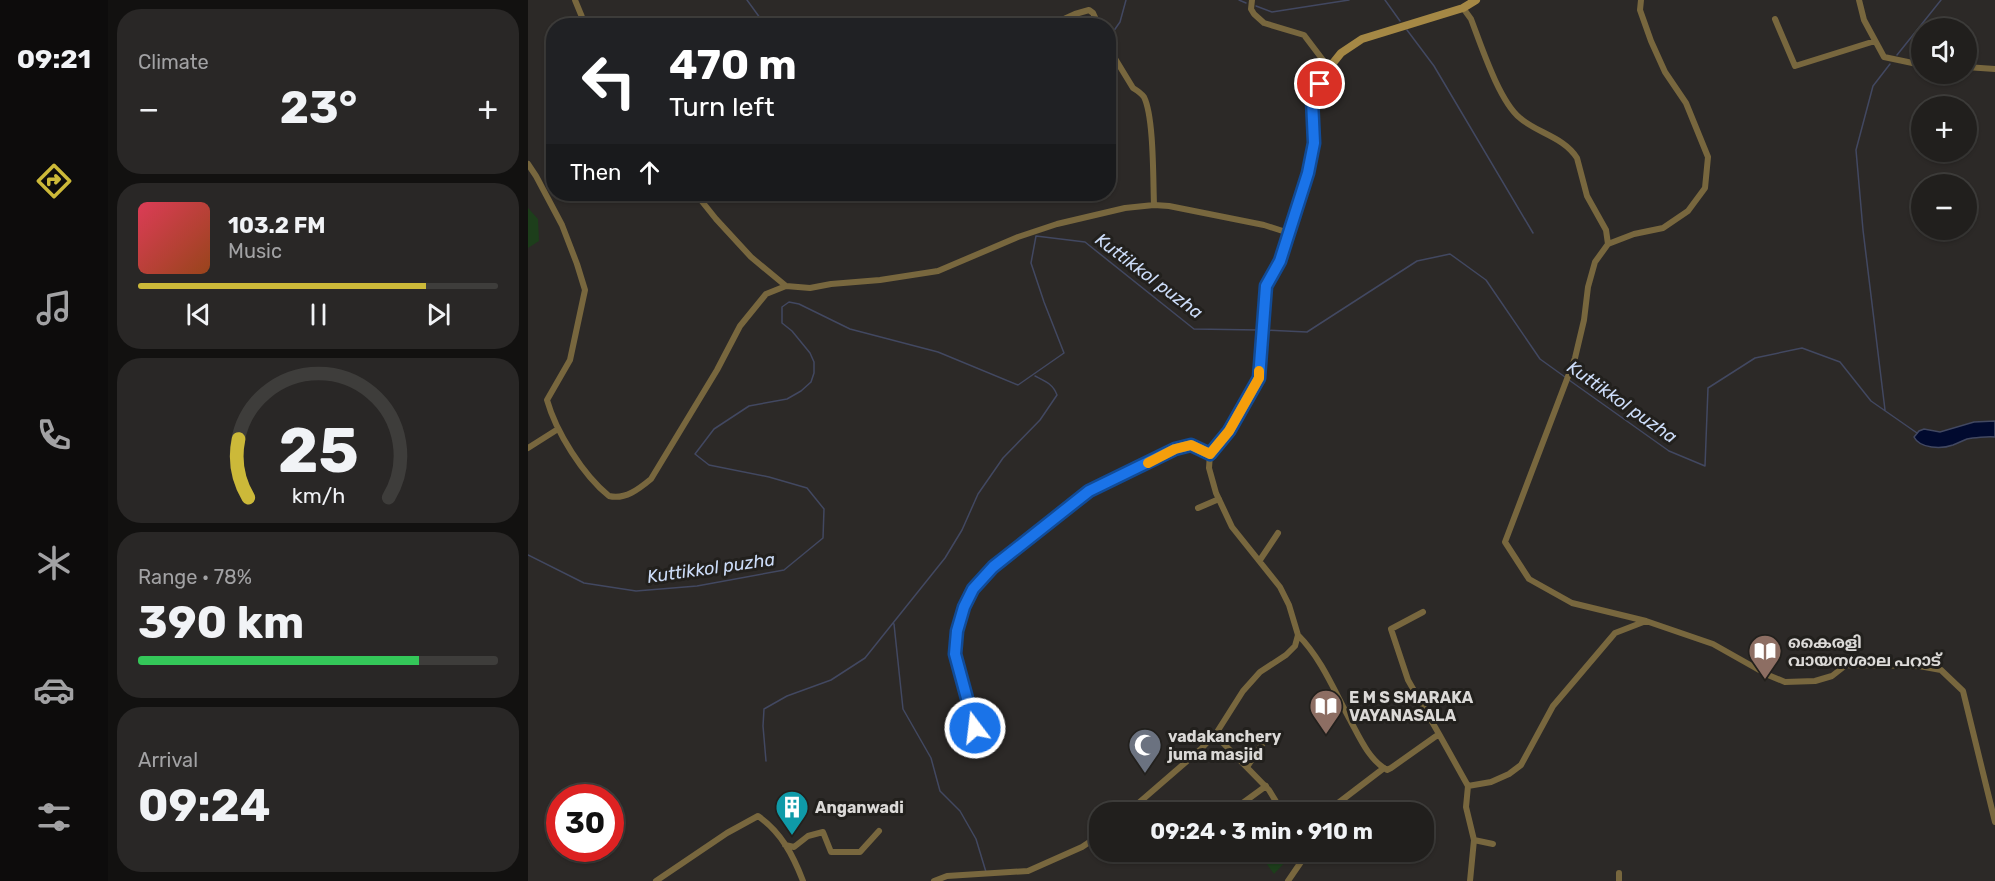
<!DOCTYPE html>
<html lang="en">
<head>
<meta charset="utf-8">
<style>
	:root { --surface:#211f1d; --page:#292726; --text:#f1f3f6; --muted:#a2a2a4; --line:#3e3d3b; --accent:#ccb939 }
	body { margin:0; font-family:Rubik,"Noto Sans Malayalam",sans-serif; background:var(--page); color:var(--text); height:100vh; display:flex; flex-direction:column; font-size:22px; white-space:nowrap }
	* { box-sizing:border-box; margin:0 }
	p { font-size:20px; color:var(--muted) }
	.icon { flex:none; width:33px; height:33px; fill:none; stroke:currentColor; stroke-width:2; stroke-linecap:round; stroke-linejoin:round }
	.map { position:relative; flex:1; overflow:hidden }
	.details { display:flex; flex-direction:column; gap:9px; padding:9px; background:#121110; width:420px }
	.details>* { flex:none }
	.guide { position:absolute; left:18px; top:18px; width:570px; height:183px; border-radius:24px; box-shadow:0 2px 4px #0004,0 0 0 2px var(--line); background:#202124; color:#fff; overflow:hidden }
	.fabs { position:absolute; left:1383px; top:18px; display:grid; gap:12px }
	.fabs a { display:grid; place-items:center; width:66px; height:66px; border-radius:50%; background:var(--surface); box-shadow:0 2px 4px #0004,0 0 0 2px var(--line); font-size:30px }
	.speed { position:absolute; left:18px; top:784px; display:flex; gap:12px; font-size:30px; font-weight:700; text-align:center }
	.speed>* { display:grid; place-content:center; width:78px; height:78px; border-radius:50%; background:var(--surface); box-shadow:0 2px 4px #0004,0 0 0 2px var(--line); line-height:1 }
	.speed .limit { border:9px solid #d22; background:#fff; color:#111 }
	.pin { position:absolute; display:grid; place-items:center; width:51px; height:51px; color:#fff; margin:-26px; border:3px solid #fff; border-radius:50%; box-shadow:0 2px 6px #0007 }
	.me { position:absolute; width:66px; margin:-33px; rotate:345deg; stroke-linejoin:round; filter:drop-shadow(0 0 4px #0008) }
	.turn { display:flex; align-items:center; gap:21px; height:126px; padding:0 24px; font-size:27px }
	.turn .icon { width:78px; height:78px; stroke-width:2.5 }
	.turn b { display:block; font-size:42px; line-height:51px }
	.then { display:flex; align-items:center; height:57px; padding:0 24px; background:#0003; gap:12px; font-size:22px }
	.big { font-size:45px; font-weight:700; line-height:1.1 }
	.details .tile { flex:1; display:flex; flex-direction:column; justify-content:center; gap:9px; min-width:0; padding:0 21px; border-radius:24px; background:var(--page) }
	.details .dial { align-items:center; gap:0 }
	.dial svg { height:156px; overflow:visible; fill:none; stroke:var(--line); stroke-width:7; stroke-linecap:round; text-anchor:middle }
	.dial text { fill:var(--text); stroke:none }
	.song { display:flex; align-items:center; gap:18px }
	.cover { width:72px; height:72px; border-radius:9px; background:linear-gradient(135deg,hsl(350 70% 55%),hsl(20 70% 35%)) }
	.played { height:6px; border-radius:3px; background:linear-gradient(90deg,var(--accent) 80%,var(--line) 80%) }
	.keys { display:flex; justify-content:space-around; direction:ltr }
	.heat { display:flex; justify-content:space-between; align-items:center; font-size:33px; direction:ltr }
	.charge { height:9px; border-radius:4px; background:linear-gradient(90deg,#34c759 78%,var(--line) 0) }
	.trip { position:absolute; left:561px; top:802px; width:345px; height:60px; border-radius:24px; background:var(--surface); box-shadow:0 2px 4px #0004,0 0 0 2px var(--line); font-weight:700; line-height:60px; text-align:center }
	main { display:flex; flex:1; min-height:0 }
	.tab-bar { display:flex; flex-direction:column; width:108px; justify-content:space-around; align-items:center; background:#0d0c0c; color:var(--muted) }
	.tab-bar .icon { width:42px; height:42px }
	.tab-bar .on { color:var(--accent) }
	.tab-bar b { font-size:27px; color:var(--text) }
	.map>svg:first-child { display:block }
	.green { fill:#1d3e1b }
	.water { fill:#010a2f; stroke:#424861; stroke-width:1.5 }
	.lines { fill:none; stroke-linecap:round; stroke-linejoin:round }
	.stream { stroke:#424861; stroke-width:1.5 }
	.street { stroke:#78673e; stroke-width:6 }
	.secondary { stroke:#a58845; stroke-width:8 }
	.route-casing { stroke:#114b97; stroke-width:15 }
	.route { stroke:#1a73e8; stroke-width:10 }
	.slow { stroke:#f59e0b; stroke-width:10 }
	.labels { text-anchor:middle; stroke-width:6; stroke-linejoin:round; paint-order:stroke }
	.poi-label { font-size:16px; font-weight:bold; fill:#dbd9d7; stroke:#22201d; text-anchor:start }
	.water-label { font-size:18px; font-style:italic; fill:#ccdcf8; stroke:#22201d }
</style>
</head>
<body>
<main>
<nav class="tab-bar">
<b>09:21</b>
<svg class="icon on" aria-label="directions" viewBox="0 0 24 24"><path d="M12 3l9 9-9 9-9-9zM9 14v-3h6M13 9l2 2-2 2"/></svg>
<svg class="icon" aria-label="music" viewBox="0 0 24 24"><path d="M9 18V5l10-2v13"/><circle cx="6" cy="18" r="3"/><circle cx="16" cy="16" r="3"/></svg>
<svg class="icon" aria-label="phone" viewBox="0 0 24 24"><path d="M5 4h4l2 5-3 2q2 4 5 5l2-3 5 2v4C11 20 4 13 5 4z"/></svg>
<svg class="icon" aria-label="climate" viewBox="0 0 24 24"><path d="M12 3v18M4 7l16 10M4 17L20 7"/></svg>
<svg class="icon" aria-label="car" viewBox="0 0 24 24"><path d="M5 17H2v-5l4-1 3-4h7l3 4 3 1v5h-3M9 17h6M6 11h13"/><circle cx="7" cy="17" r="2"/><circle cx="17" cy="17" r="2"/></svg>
<svg class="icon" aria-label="filters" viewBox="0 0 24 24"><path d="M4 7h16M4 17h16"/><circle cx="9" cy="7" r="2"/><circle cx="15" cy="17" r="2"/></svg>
</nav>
<section class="details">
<div class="tile"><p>Climate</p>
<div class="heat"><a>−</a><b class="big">23°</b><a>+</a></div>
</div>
<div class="tile">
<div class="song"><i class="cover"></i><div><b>103.2 FM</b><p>Music</p></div></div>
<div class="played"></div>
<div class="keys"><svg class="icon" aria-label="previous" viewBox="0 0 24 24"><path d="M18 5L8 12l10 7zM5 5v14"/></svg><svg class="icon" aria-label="pause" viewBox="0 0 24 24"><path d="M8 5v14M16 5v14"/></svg><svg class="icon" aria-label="next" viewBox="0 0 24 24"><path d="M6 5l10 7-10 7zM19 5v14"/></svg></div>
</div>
<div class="tile dial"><svg viewBox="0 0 100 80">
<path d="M14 69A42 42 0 1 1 86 69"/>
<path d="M14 69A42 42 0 0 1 9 39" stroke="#ccb939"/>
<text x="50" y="56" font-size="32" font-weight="700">25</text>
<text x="50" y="72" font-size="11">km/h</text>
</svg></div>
<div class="tile"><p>Range · 78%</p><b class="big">390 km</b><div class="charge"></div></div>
<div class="tile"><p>Arrival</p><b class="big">09:24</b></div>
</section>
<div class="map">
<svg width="1467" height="881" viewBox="0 0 1467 881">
	<rect width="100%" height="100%" fill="#2c2927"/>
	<path class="green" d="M0,208L10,219L11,241L0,248Z
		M730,852H759L762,857L746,874Z"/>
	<path class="water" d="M1467,421V437C1461,436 1444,438 1439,439C1434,441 1430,443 1425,445C1414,449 1392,449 1386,437L1391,431L1396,429L1412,432L1446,422Z"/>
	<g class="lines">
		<path class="stream" d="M219,0L235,22L243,26
			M711,0L718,3
			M857,0L872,21
			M728,6L744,12L821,0
			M879,30L906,66L1005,233
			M580,39L592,22L598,0
			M1369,55L1413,0
			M735,330L779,332L889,261L922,254L958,280L1012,359L1037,377
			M1041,380L1141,451L1177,466L1180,388L1227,358L1274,348L1312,362L1343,401L1389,433
			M1357,410L1335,230L1328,150L1345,86L1362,64
			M0,555L56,583L108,591L169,586L256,570L295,538L296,509L279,488L241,477L181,465L167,454L186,429L221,406L259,399L273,391L283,382L286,373V362L282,353L264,331L254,323V307L261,302L271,304L322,329L410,352L490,385L536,353L516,302L503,263L508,236L557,242L666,329L731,330
			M366,624L375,709L403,758L412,791L432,811L448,839L458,872
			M238,761L235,726L236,709L259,696L303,680L337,658L417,558L434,530L450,494L475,458L512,420L529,395C525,384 517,381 507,376"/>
		<path class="street" d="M47,0L54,17L61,26
			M724,0L723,9L726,14L736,23L776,35L801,68
			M1113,0L1112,10L1123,41L1137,72L1158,103L1180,157L1177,188L1160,211L1135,228L1106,234L1080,244L1067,262L1060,287L1056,320L1047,358L977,542L1001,579L1044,603L1118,621
			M1331,0L1336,20L1356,57L1394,65
			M935,8L943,19C953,45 971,101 992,118C1009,133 1036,137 1049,158L1059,196L1078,230L1080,244
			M536,19L547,14L561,10L565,13L571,26
			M1247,19L1267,66L1347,41
			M580,47L605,88C610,91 613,93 616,97C626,117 625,180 626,205
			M1438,67L1467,69
			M0,164L8,176L34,225L49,264L57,290L42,360L19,400C28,432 55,475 81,496C97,500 111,489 123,479L189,370L212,326L238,294L258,286
			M168,194L188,219L223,257L258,286L282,288L303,284L352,280L410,271L490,237L529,224L597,208L626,205L641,206L736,225L761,233
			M735,315L731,378L701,431L682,454L681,468L688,493L704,527L752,587L761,605L770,635L767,646L758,655L732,672L715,691L689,732L695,743L741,790L755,813
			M0,448L30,429
			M670,508L691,499
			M732,560L750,533
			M895,612L863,629L880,680L911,734
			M770,635C793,658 806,690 821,718C831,736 840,759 859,770L863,768L911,734L940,786L963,782L981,774L993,765L1025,706L1087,633L1118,621L1185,644L1240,675L1257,682L1287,681L1304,676L1318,665L1391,666L1413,670L1435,691L1467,822
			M447,728L427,654L428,631L436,607L445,589L465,567L561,491L647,449L664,445L682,454
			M719,767L735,743
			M940,786L938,807L946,840L942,881
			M599,813L673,749L689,732
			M701,813L738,786
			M797,813L856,768
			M946,840L965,844
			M257,845L266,847L280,836L295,832L303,852H332L351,831
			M1091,873V881
			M128,881L199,833L230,816C253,832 265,855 275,881
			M406,881L419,876L500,871L554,847L572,835
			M760,881L773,862L776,855L774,852"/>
		<path class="secondary" d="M735,315L738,286L752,261L780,173L786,143L784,100L801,68L813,53L834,39L935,8L948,0"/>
	</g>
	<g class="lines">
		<defs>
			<path id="route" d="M447,728L427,654L429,631L436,607L445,589L465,567L561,491L647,449L663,445L682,454L701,431L731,378L738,286L752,261L780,173L786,143L784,100L792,84"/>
		</defs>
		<use href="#route" class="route-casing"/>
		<use href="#route" class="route"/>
		<path class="slow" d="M620,463L647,449L663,445L682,454L701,431L731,378V371"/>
	</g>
	<defs>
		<symbol id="library-pin" viewBox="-11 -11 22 30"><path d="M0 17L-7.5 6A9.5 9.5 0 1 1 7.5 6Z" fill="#8d6e63" stroke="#22201d"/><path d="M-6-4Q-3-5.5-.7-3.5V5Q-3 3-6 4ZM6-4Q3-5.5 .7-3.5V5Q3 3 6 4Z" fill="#fff"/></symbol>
		<symbol id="mosque-pin" viewBox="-11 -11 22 30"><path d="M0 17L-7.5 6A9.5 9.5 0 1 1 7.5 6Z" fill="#6b7280" stroke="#22201d"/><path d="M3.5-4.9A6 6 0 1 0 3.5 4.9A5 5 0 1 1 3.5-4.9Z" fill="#fff"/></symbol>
		<symbol id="building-pin" viewBox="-11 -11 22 30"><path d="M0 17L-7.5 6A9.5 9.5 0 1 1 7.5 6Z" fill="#0f9aa8" stroke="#22201d"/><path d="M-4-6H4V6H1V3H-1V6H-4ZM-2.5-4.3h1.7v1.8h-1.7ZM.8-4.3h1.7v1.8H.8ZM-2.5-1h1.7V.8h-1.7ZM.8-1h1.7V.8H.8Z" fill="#fff"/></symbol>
	</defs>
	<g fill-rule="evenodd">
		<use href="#library-pin" x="1218" y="632" width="38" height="52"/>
		<use href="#library-pin" x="779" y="687" width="38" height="52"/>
		<use href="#mosque-pin" x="598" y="726" width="38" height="52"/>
		<use href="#building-pin" x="245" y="788" width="38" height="52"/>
	</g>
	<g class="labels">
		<g class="poi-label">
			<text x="1260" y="648">കൈരളി<tspan x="1260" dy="18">വായനശാല പറാട്</tspan></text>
			<text x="821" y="703">E M S SMARAKA<tspan x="821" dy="18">VAYANASALA</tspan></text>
			<text x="640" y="742">vadakanchery<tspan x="640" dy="18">juma masjid</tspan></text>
			<text x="287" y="813">Anganwadi</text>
		</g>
		<g class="water-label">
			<text transform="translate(621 276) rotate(37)" y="6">Kuttikkol puzha</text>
			<text transform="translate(1094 402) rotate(35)" y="6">Kuttikkol puzha</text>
			<text transform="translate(183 568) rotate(-8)" y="6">Kuttikkol puzha</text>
		</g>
	</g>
</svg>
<div class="fabs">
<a><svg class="icon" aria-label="sound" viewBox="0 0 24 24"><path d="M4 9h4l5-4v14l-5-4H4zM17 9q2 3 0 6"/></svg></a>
<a>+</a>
<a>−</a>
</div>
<div class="speed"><div class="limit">30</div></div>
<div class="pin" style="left:792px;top:84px;background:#d93025"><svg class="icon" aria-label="arrive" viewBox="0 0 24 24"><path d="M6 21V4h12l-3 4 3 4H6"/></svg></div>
<svg class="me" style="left:447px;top:728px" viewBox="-20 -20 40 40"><circle r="17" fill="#1a73e8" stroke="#fff" stroke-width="3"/><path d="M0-11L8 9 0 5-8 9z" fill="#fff"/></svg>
<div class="trip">09:24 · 3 min · 910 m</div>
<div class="guide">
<div class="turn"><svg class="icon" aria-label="left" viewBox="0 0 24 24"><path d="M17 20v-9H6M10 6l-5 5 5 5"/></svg><div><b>470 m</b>Turn left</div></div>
<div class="then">Then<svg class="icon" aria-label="ahead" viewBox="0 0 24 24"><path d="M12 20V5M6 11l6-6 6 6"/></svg></div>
</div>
</div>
</main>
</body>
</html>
